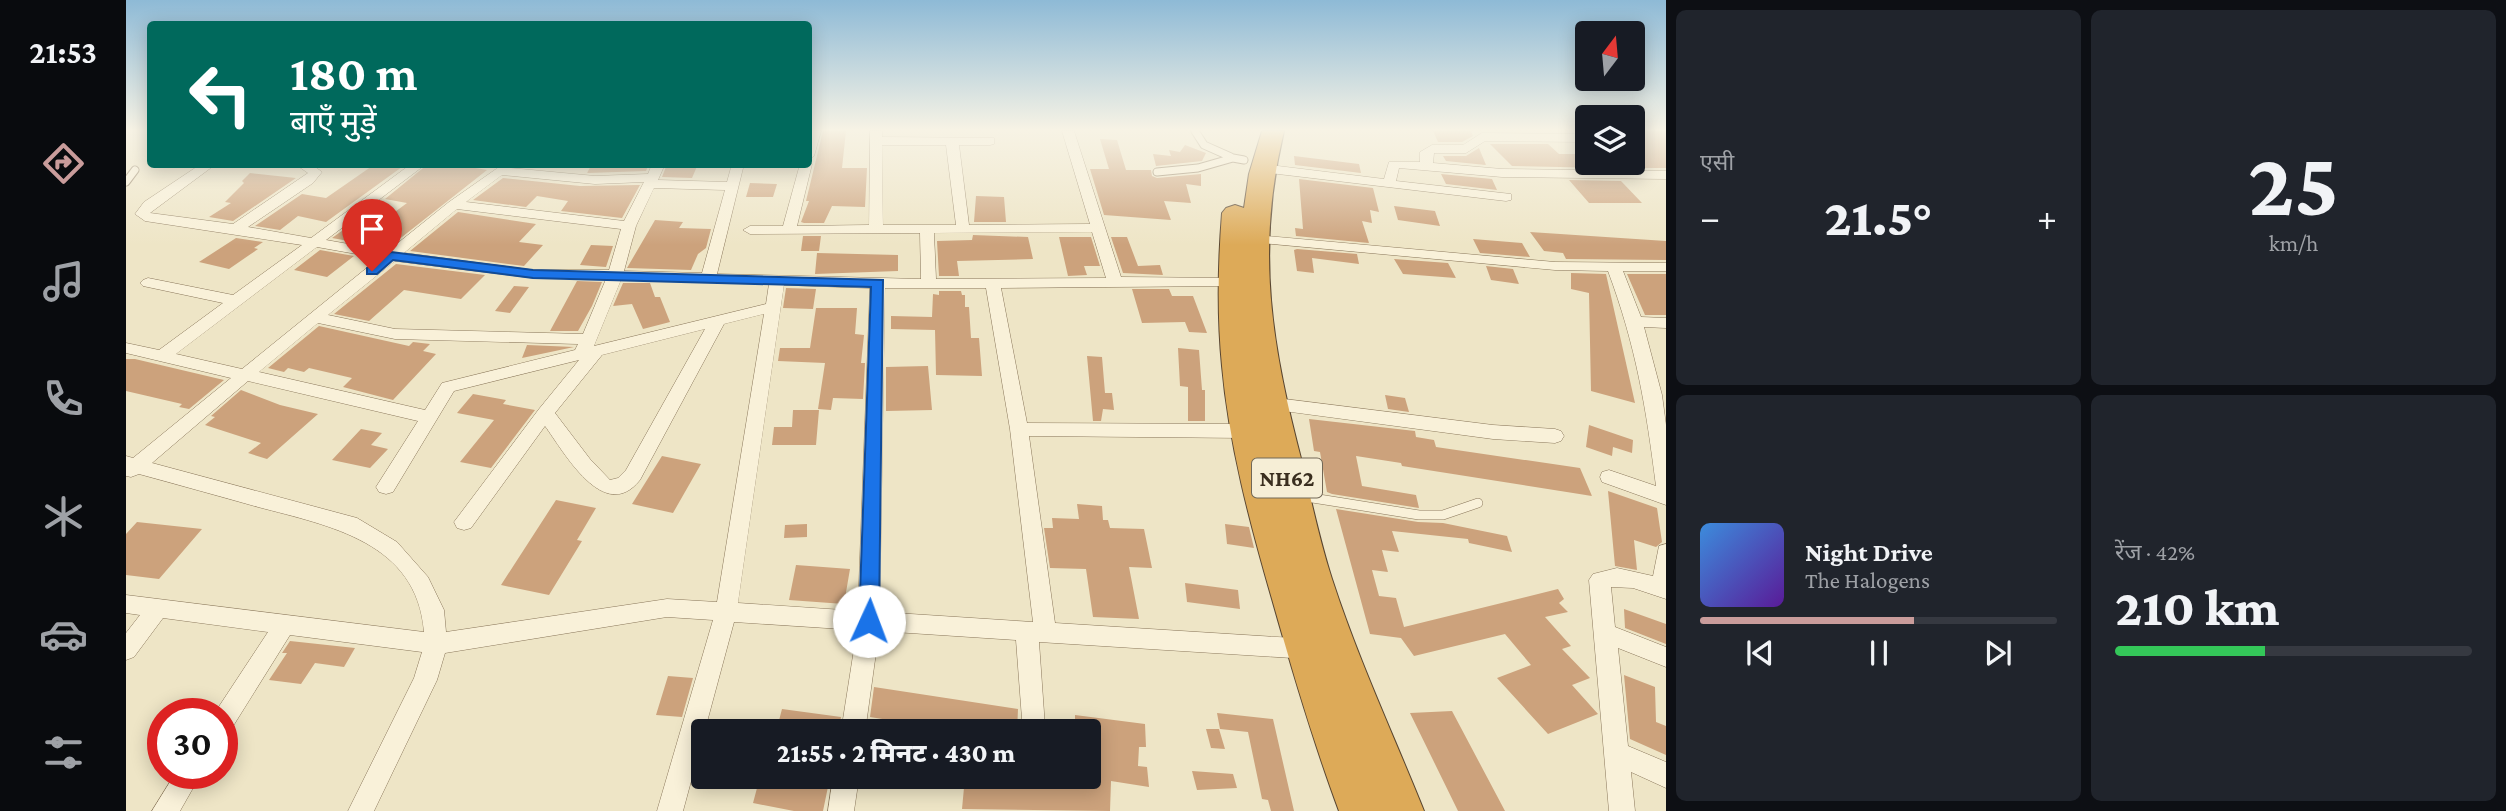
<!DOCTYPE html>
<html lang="hi">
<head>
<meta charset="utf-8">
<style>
	:root { --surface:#171b24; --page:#20242c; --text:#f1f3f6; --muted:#9ea1a6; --line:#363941; --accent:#c99c9b }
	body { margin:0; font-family:"Crimson Pro","Noto Sans Devanagari",serif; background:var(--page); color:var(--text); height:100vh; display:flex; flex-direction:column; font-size:26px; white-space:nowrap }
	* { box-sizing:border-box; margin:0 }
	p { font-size:23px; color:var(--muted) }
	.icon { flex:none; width:38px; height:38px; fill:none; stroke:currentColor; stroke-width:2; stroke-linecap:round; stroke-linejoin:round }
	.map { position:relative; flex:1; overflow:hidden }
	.panel { display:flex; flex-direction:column; gap:10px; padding:10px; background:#0d0f14; width:840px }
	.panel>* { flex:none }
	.top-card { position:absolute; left:21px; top:21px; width:665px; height:147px; border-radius:7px; box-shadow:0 4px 18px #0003; background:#00695c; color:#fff; overflow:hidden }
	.needle { width:46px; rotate:16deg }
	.controls { position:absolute; left:1449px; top:21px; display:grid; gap:14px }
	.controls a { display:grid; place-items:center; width:70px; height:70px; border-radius:7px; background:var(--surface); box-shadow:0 4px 18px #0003; font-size:35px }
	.speed { position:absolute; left:21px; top:698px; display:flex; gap:14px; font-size:35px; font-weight:700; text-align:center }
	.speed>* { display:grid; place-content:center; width:91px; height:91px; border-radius:50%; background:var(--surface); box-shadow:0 4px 18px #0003; line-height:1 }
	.speed .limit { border:10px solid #d22; background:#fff; color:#111 }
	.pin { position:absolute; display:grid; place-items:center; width:60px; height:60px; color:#fff; margin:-72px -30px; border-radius:50% 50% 50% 0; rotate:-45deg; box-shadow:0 0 7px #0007 }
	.pin .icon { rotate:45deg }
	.me { position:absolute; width:77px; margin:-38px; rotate:2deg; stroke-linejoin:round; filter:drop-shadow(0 0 5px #0008) }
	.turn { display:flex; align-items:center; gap:24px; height:147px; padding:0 28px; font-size:32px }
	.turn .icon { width:91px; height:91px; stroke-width:2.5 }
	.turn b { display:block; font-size:49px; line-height:60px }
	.big { font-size:52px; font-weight:800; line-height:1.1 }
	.panel .card { flex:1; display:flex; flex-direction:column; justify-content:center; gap:10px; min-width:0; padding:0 24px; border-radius:10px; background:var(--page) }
	.panel .dial { align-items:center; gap:0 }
	.dial b { font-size:91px; line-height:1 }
	.song { display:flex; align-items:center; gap:21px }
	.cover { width:84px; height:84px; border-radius:10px; background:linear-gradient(135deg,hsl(210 70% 55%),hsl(270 70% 35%)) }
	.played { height:7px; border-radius:4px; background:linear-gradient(90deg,var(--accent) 60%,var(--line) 60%) }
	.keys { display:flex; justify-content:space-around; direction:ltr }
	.heat { display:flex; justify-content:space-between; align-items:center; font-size:38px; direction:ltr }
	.charge { height:10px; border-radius:5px; background:linear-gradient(90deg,#34c759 42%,var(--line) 0) }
	.panel .tiles { flex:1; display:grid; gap:10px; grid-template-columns:repeat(2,1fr) }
	.trip { position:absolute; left:565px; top:719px; width:410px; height:70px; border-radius:7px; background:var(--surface); box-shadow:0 4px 18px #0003; font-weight:800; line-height:70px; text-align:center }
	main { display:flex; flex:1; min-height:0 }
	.menu { display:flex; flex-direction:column; width:126px; justify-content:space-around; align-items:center; background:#090b0e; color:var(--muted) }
	.menu .icon { width:49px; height:49px }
	.menu .active { color:var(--accent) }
	.menu b { font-size:32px; color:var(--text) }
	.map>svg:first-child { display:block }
	.building { fill:#cca27c }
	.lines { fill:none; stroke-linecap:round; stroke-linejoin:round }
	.lane-far1-casing { stroke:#8a775b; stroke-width:9 }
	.lane-casing { stroke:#8a775b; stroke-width:10 }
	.street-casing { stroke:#8a775b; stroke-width:1 }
	.highway-casing { stroke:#584530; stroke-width:2 }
	.lane-far1 { stroke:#f9f1d9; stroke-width:7 }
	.lane { stroke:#f9f1d9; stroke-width:9 }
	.street { fill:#f9f1d9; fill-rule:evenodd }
	.highway { fill:#ddaa58; fill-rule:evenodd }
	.route { fill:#1a73e8; stroke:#114b97; stroke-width:2 }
	.labels { text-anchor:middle; stroke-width:7; stroke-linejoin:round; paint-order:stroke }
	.shield { fill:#f6eed6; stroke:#726856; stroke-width:2 }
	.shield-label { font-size:23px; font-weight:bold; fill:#3a2e1f }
</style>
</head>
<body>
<main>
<nav class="menu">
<b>21:53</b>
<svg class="icon active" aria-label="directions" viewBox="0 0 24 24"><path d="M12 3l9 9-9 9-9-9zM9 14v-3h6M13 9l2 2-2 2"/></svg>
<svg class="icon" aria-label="music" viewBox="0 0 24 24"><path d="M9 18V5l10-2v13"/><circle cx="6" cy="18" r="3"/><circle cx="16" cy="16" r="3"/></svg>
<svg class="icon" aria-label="phone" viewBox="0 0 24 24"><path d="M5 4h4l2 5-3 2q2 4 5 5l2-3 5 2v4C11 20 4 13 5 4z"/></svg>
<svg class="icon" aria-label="climate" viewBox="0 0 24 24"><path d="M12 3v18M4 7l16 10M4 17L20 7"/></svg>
<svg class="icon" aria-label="car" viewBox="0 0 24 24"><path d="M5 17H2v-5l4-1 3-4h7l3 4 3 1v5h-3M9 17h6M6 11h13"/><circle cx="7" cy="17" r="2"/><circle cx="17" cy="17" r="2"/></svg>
<svg class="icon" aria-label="filters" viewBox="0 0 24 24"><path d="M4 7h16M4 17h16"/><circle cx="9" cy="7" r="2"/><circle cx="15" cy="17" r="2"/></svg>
</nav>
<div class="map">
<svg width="1540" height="811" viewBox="0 0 1540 811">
	<rect width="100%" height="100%" fill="#eee5c6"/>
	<path class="building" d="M697,131H720L716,168H741L739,207L706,206L698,223H678L675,222L683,201H680Z
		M1307,131H1345L1347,136L1336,142H1312Z
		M1507,131H1540V168H1511L1507,165Z
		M974,139L991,140L1000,170H1025L1026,176L1031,178L1075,174V186L1060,184L1065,203L1038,201L1045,220L978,215L964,169H983Z
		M1364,144H1422L1433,154H1450L1460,163H1477L1482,168L1386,166Z
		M1059,145L1080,153L1076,161L1030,166L1027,154L1045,156L1043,150L1054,152Z
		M1353,148L1360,165L1320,161L1317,156H1340Z
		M1168,156L1233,164L1235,173L1169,165Z
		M249,164H280L200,222L172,216L154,230L129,226L176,194L200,198Z
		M302,164L329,167L332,165L361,170L262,248L206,238L224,225L246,229L281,203L259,199Z
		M466,164H523L520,171L461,173Z
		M541,164H572L566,178L536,177Z
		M124,173L170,178L107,221L83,217L105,203L99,202L118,183L116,181Z
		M1315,174L1366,179L1371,190L1320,184Z
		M377,178L454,186L514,185L496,218L435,211L442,201L411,196L400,207L347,200Z
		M1173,179L1247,188L1253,212L1244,210L1246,223L1236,221L1243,243L1170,236L1169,228L1177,229Z
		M1443,180L1495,181L1516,203H1463Z
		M624,183L651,184L647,197H620Z
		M850,196L878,197L880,222H848Z
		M1268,206L1309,211L1314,226L1272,220Z
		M332,212L410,224L393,242L417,245L398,266L284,251Z
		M529,220L557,222L553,228L585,229L580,248L572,254L565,270L501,268Z
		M1404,232L1540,241V260L1440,259L1437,253L1418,251Z
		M847,235L902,237L907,259L831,261L833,276H813L811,241L846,240Z
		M677,236H695L693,251H675Z
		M933,237H965L974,266H958L961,275L942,276Z
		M985,237H1001L1012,266L1034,265L1037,275L997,273Z
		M110,238L137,242L128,248L132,249L103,269L73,262Z
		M1347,239L1396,243L1404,257L1354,253Z
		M465,245L487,246L480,267L454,265Z
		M1171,249L1231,254L1233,264L1186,258L1188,273L1171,271L1168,250Z
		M194,250L228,256L201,277L168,270Z
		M691,253L772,255V271L689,274Z
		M1268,259L1322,263L1330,278L1277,274Z
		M270,264L359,275L335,299L278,290L243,321L208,314Z
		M1360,266L1387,269L1393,284L1365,280Z
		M1445,273L1480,274L1509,403L1465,391L1463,293L1445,289Z
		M1501,274H1540V315H1519Z
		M451,281L476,282L466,306L452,331H424Z
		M497,283H524L529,297H534L544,322L517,329L506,304L487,306Z
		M388,286L403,287L384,313L369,311Z
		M660,288L690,289L687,309L657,308Z
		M1006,289H1043L1046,296H1067L1081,333L1063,332L1059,322L1016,323Z
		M813,291H835L836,295H839V307H843L845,338H853L856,376L810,375L809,330L765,329V316L806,317L807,294L813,295Z
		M690,308H731L729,334L738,335L735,363H739L737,399L707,398L705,410L692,409L699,363L652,361L654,348H684Z
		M193,326L283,346L287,342L304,344L297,351L310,354L267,400L217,387L226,378L183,368L178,372L162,368L158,372L142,368Z
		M401,345L448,347L396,358Z
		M1052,348L1073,350L1076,390H1079V421H1062V387L1054,386Z
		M961,356L976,357L979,393H986L988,410L977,409L975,421H967Z
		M0,359H9L98,380L63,409L53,407L56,404L0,391Z
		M802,366L806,410L760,411V367Z
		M115,390L154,405L192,414L141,459L122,453L135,443L79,425L89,417L85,416Z
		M347,394L380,400L377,404L409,410L365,468L334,462L368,420L331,413Z
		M1259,395L1279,398L1283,412L1262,409Z
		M667,410H693L690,445H646L648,427H666Z
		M1183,419L1289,431L1290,437L1308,440L1310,447L1454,468L1466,496L1276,466L1275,463L1230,456L1236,486L1290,495L1293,508L1206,494L1201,492L1194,452L1188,451Z
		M1463,425L1507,440L1506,453L1487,447L1486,456L1460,447Z
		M235,429L256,433L245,445L262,449L244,468L206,460Z
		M536,456L575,464L547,513L506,504Z
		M1482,491L1531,508L1536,542L1530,547L1508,540L1511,570L1489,566Z
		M430,500L470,508L451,540L456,541L423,595L375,585Z
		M951,504L976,506L977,520H982L984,528L1018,529L1026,568L1003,567L1013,619L967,617L960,569L924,568L918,528H927L926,518L953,519Z
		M1210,509L1292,522L1317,523L1381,536L1386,552L1343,543L1342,539L1266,531L1273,552L1256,550L1262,572L1246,570L1253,596L1270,598L1278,627L1432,589L1438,599L1433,603L1442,612L1419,617L1445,646L1436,649L1464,678L1446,685L1472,714L1422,734L1371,678L1405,665L1379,634L1288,656L1275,638L1244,634Z
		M11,522L76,529L33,579L0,575V534Z
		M681,524V537L658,538L659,525Z
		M1099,524L1123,527L1128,548L1101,544Z
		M670,565L724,569L718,604L663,600Z
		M1059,583L1112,590L1114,609L1061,602Z
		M1498,609L1540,624V644L1499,628Z
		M164,641L229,648L218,667L189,663L175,684L143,680L161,653H156Z
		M1498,675L1529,687L1530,722L1540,726V755L1504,739Z
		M542,676L567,678L556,717L530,715Z
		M748,687L892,709L891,732H836L744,717Z
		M656,709L715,717L712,732H650Z
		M1326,711L1379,811H1332L1284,713Z
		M1091,713L1147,719L1168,811H1145L1142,800L1136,799L1122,732L1094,729Z
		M949,715L1019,724L1020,747H1013L1012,766L1021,767L1023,787L985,781L984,811L836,809L839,777H962V732H949Z
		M1080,729H1093L1099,749L1085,748Z
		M1066,771L1107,774L1111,788L1071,790Z
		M634,777H704L697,811H668L627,803Z"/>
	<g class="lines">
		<defs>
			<path id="lane-far1" d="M1069,131L1078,145L1105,157
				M1031,172L1072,168L1107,158L1118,160
				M0,182L9,170"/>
			<path id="lane" d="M1174,496L1293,515H1317L1352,503"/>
			<path id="street" d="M683,131H695L688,156L682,160Z
				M744,131H756V137L868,138V144L864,145H833L843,225L964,224L936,131H948L995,277L1110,278L1112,281L1110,284L1105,286L875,288L901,423L1121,424L1127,426L1130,431L1127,436L1121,438L903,436L929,623L1182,639L1190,642L1193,649L1190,656L1182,659L913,642L919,727L917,732H897L890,640L753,631L739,732H715L731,630L608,622L557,811H531L587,620L541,617L319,653L311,680L248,811H222L288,678L296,652L164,635L104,731L96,734V714H88L142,632L37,618L8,657L0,660V633L14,615L0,613V595L298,632C291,542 204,526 132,507C93,496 53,485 13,474L5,477L0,476V456L7,458L105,378L0,353V343L33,350L97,303L17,286L14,283L17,280L22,278L107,295L176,245L19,221L9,214L18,202L75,164H90L24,213L107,224L182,173L169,164H185L196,172L187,183L122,227L185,238L285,164H300L200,240L262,251L323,202L373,167L469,176L522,174L526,164H539L532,180L601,182L606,164H618L591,274L795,279L794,233L624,234L617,230L624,226H657L674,164H682V161L686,164L671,226L743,225ZM756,145H820L830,225H757ZM376,175L469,184L518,182L498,221L340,202ZM528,188L599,190L576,273L498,271L510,226ZM331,209L495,229L483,270H407L278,253ZM966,232L980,278L810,279L808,233ZM191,247L253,258L116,369L50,354ZM269,261L407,278L480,279L457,334L269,329L202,315ZM495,280L643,284L640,304L468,346ZM658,285L744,288L732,611L612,603ZM759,288H860L884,429L907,622L754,612ZM638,314L591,602L541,599L320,632L318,610L302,577L271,542L231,518L26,463L122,381L292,421L250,487L253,492L260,494L267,492L328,391L453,360L413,409L328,522L331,528L338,530L345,528L419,426C438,452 478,525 514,480L598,324ZM192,323L269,339L452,344L449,350L316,383L299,410L133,372ZM579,329L500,470L492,478L484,480L464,459L429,413L476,355Z
				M1356,133L1461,134V142L1359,141L1340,153H1308L1307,163L1376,169L1540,171V179L1376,177L1273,168L1270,181L1385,194V200L1380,201L1135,172L1129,168L1135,164L1258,179L1263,162H1294V152L1306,145H1337Z
				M1129,235L1429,262L1540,263V271H1497L1515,317L1540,318V328L1518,327L1536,395L1540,425V505L1476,482L1474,477L1476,472L1483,470L1530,486C1520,407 1510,346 1482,271L1429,270L1124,242V236Z
				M1143,397L1367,425L1429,429L1435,431L1438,436L1435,441L1429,443L1367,439L1143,409L1134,403Z
				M1540,544V599L1507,588L1485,587L1489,627L1540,647V667L1492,648L1502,746L1540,762V788L1505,772L1509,811H1483L1463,580L1467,574L1491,568L1527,576L1533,546Z
				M49,774H75L54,811H26Z
				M707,777H733L728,811H702Z"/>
			<path id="highway" d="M1136,131H1158C1129,253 1146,348 1177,466C1186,504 1194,542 1206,579C1232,659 1267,734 1298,811H1213C1187,741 1166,670 1146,599C1124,523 1103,445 1096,366C1091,315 1092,264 1096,213L1100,208L1109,205L1118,208L1123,174Z"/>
		</defs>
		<use href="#lane-far1" class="lane-far1-casing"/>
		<use href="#lane" class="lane-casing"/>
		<use href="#street" class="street-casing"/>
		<use href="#highway" class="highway-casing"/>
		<use href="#lane-far1" class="lane-far1"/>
		<use href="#lane" class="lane"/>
		<use href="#street" class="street"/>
		<use href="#highway" class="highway"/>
	</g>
	<linearGradient id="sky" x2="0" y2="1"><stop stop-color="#8ebad6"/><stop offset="0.53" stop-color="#f7f3e5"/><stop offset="1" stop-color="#f7f3e5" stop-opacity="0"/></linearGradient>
	<rect width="1540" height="245" fill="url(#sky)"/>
	<path class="route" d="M265,252L407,270L757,280L753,621L750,627L743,630L736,627L733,621L745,287L407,278L267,260L251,274H241V268Z"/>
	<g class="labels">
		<rect class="shield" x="1126" y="458.5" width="70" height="39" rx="5"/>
		<g class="shield-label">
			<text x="1161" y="486">NH62</text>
		</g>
	</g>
</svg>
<div class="controls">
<a><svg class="needle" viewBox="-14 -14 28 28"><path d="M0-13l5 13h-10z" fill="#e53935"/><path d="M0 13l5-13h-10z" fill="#9ea1a6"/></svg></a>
<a><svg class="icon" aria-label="layers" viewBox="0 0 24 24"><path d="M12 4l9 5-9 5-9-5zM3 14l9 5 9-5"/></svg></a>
</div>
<div class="speed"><div class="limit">30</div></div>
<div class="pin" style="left:246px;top:271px;background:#d93025"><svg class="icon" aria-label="arrive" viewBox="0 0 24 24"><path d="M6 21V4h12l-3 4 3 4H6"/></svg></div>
<svg class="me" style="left:743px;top:621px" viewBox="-20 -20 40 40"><circle r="19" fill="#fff"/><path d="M0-13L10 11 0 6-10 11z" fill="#1a73e8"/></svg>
<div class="trip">21:55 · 2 मिनट · 430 m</div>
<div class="top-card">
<div class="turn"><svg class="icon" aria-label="left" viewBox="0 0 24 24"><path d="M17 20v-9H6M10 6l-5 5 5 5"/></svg><div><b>180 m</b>बाएँ मुड़ें</div></div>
</div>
</div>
<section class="panel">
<div class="tiles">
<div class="card"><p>एसी</p>
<div class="heat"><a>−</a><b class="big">21.5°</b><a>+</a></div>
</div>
<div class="card dial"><b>25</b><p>km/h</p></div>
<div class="card">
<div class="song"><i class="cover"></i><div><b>Night Drive</b><p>The Halogens</p></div></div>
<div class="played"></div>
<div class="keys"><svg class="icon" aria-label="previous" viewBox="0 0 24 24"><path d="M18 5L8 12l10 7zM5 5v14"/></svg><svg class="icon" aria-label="pause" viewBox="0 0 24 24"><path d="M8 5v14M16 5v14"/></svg><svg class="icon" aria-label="next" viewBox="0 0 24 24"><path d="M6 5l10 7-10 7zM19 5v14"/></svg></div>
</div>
<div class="card"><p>रेंज · 42%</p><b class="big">210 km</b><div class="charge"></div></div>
</div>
</section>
</main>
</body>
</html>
